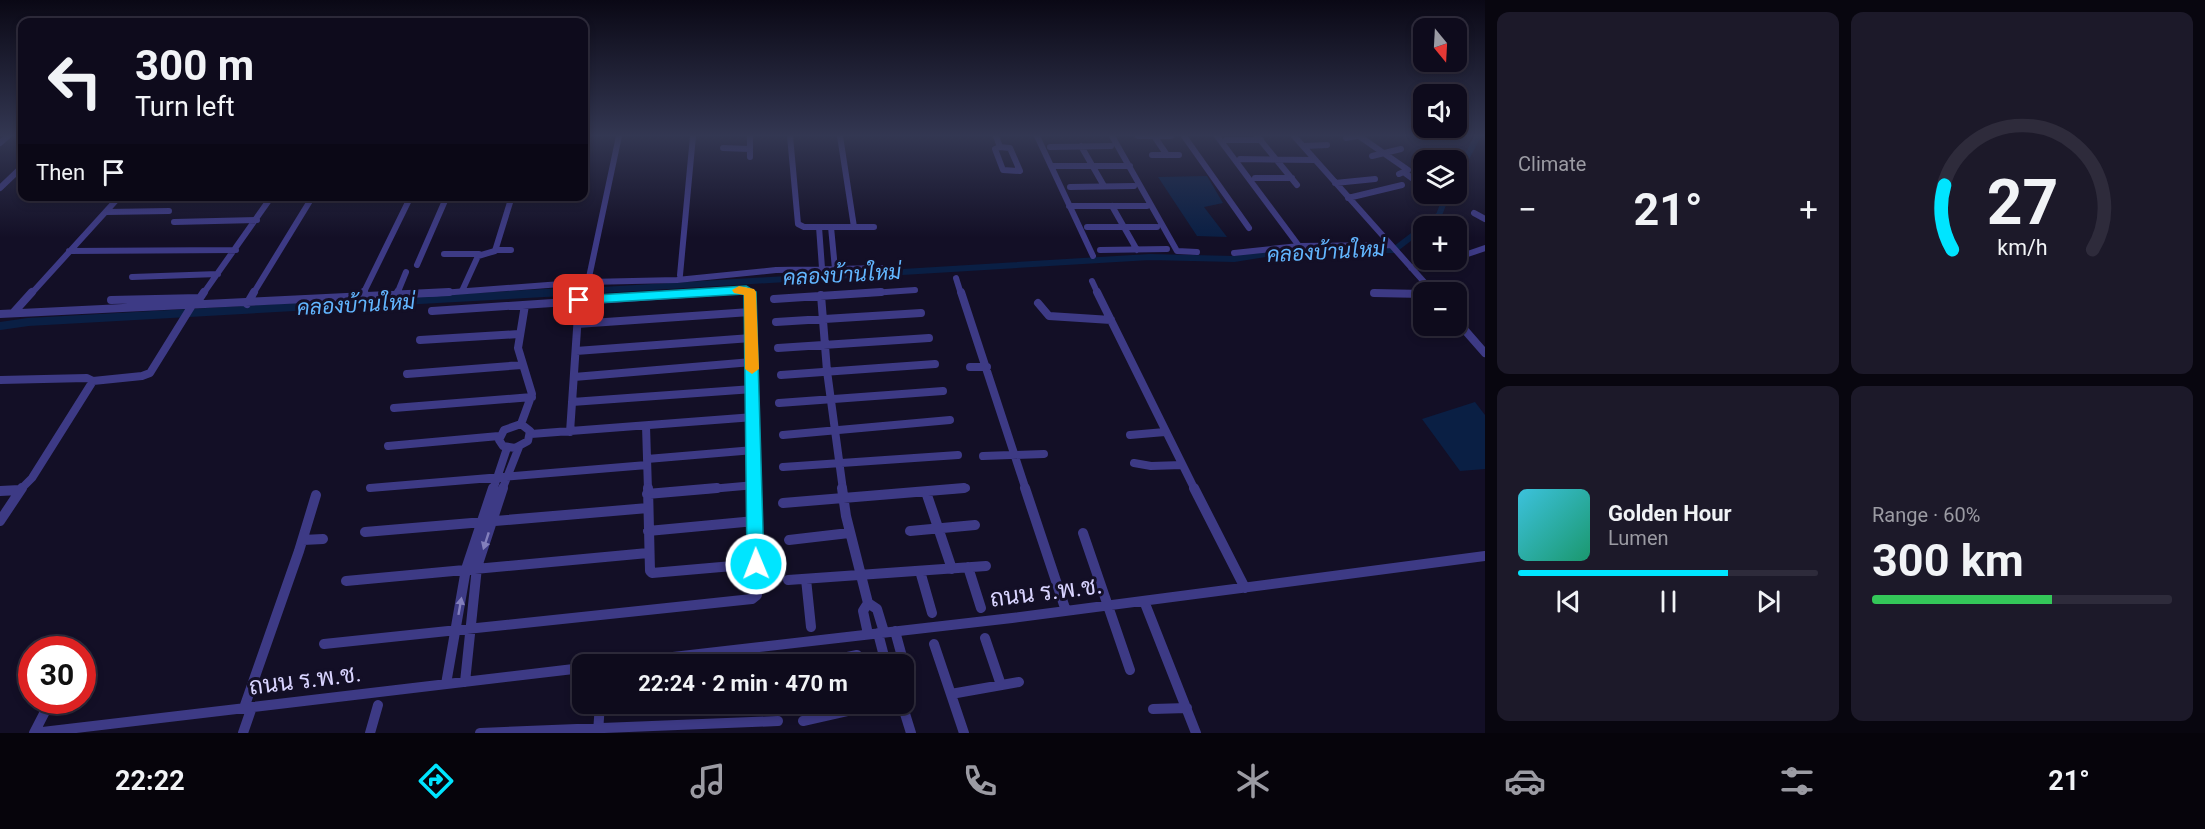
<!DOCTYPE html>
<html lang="en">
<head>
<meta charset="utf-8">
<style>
	:root { --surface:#0e0b1c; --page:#1c1929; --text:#f1f3f6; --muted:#9b9ba3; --line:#2e2b3b; --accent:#00e5ff }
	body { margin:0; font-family:Roboto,Sarabun,sans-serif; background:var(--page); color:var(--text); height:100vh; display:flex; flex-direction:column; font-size:22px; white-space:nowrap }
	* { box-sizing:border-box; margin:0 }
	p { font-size:20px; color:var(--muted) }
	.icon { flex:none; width:33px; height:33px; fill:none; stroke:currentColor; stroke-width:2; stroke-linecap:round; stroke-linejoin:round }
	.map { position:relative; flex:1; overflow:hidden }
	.side { display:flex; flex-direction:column; gap:12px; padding:12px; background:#08060f; width:720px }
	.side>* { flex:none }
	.top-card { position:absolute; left:18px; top:18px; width:570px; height:183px; border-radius:12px; box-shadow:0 3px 9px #0003,0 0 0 2px var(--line); background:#0e0b1c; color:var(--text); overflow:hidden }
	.needle { width:39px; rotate:162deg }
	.tools { position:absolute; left:1413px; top:18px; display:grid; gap:12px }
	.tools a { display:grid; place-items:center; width:54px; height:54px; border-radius:12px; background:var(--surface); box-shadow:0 3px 9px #0003,0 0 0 2px var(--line); font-size:30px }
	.speed { position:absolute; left:18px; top:636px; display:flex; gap:12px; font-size:30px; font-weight:700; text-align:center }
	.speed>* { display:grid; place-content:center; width:78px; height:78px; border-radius:50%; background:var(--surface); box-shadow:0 3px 9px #0003,0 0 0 2px var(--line); line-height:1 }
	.speed .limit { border:9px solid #d22; background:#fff; color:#111 }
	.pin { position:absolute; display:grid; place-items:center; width:51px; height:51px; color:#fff; margin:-26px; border-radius:12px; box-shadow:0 3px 9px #0006 }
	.me { position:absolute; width:66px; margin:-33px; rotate:359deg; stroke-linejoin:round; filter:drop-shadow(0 0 4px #0008) }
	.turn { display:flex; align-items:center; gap:21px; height:126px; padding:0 18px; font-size:27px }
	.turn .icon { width:78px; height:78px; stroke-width:2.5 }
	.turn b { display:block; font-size:42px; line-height:51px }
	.then { display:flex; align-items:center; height:57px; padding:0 18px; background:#0003; gap:12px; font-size:22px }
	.big { font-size:45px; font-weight:700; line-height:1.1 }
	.side .tile { flex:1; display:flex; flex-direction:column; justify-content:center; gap:9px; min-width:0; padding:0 21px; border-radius:12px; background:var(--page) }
	.side .dial { align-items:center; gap:0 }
	.dial svg { height:156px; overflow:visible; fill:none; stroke:var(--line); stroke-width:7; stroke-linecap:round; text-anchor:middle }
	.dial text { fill:var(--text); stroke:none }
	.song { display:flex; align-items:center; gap:18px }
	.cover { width:72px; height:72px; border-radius:9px; background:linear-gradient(135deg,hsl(190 70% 55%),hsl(160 70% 35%)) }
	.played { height:6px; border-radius:3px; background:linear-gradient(90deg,var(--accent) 70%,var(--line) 70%) }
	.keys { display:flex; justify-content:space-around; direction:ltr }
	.heat { display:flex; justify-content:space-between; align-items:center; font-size:33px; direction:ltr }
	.charge { height:9px; border-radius:4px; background:linear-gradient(90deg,#34c759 60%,var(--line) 0) }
	.side .tiles { flex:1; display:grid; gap:12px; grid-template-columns:repeat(2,1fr) }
	.trip { position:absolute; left:572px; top:654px; width:342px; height:60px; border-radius:12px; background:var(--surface); box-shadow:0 3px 9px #0003,0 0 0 2px var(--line); font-weight:700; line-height:60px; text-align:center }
	.menu { display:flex; height:96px; justify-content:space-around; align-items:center; background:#06040b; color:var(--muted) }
	.menu .icon { width:42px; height:42px }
	.menu .selected { color:var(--accent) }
	.menu b { font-size:27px; color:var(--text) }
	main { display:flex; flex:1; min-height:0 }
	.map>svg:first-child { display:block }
	.water { fill:#0a1f44 }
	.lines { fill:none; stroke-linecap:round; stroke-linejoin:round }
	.canal-far1 { stroke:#0a1f44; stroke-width:6 }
	.canal { stroke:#0a1f44; stroke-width:8 }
	.street-far2 { stroke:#3d3a85; stroke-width:6 }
	.street-far1 { stroke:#3d3a85; stroke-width:8 }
	.street { stroke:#3d3a85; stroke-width:10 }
	.oneway { fill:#837fbc }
	.route { fill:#00e5ff; stroke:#0095a6; stroke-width:1.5 }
	.slow { fill:#f59e0b }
	.labels { text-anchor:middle; stroke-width:6; stroke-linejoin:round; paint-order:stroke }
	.water-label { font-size:21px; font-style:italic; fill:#62b6ff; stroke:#130f26 }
	.near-street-label { font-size:24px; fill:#d9d4ff; stroke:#130f26 }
</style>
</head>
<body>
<main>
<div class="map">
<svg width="1485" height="733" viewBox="0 0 1485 733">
	<rect width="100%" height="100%" fill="#130f26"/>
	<path class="water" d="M1207,176L1223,203L1204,207L1227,237L1197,236L1158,177Z
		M1475,402L1485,415V469L1460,471L1422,419Z"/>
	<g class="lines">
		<path class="canal-far1" d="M1456,177L1478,136
			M1424,226L1439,215L1447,194
			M536,294L1150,257L1234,259L1284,251L1394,250L1424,227"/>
		<path class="canal" d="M0,326L28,322L563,292"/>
		<path class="street-far2" d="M750,136V157
			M790,136L798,224L804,227H874
			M840,136L854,227
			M996,136L1000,147
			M1037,136L1093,256
			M1112,136L1177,251L1197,252
			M1138,136H1171
			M1154,136L1167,155
			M1184,136L1249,228
			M1217,136L1299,246
			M1257,136L1297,185
			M1294,136L1433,292
			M1359,136L1408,170L1399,174
			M1346,138L1357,136
			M1226,140H1261
			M0,143L8,136
			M1081,146L1104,186
			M1303,146L1327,145
			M1000,147L1010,148L1020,171L1003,170L995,149Z
			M1050,147L1111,146
			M723,148L750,149
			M1152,155H1179
			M1372,156L1401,149
			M1240,159L1315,160
			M1051,166H1130
			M1405,173L1420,184
			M1255,178H1292
			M1335,183L1375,179
			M1070,187L1134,186
			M0,188L22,167
			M1348,198L1402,185
			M338,199L340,196
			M191,200L272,198
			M1069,206H1147
			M1112,206L1137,250
			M106,212L169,211
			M1474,213L1485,219
			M174,222L257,220
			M819,227L822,268
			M1087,227H1157
			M495,250H511
			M1100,250L1167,249
			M69,251L236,250
			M1234,253L1299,246L1390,245
			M444,254H479
			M1456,258L1485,248
			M417,265L447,196
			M1411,268L1449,260
			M835,269L883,268
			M680,275L693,136
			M132,277L218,274
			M956,278L961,294
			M1092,281L1098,294
			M588,282L619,136
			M462,291L478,256L495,251L512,196
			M1374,293L1408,294
			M31,294L120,196
			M203,294L272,196
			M253,294L313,196
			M363,294L411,196
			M397,294L406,272
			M428,294L588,282L677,280L776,270L835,269L831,227
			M693,294L748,290V294
			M857,294L915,290"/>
		<path class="street-far1" d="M748,292L754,490
			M961,292L1026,490
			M1097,292L1195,490
			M1374,293L1424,294
			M821,295L827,371L843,490
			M396,296L398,292
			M361,298L364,292
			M774,299L881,292
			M111,300L200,298L204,292
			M1038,303L1049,316L1111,320
			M247,304L254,292
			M432,311L715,292
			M14,312L32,292
			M0,314L449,292
			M1456,320L1485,353
			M776,322L921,313
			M577,324L750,312
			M420,340L519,334
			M778,348L929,338
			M576,351L751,338
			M970,367H987
			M407,374L522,365
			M781,375L935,364
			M574,377L752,362
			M0,380L87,378L93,381L142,376L150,373L191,307
			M572,402L753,389
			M779,403L943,391
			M394,408L532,397
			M521,424L532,394L518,348L525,305
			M521,424L530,431L528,441L515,448L503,446L499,440L504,430Z
			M646,426L648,490
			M570,432L579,300
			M531,434L754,417
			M783,435L950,420
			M1130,435L1165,432
			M388,446L499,436
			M983,456L1044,454
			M647,459L754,450
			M1134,463L1151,466L1182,465
			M783,467L958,455
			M370,488L647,465
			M20,490L32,478L93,381
			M493,490L507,448
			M502,490L519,447
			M699,490L755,485
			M946,490L966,488"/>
		<path class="street" d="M648,488L650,571L652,573L756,564
			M842,488L846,516L868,603L877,609L884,632
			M1025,488L1066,611
			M1194,488L1245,588
			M0,491L20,490
			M926,492L952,569
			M647,494L717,488
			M783,503L964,488
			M0,521L22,488
			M648,531L755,521
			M910,531L975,525
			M365,532L648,508
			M1083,533L1130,670
			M303,540L323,539
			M789,540L849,533
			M968,567L981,608
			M920,571L932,613
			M806,579L811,627
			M788,580L986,566
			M346,581L648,553
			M1144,601L1196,733
			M868,603L863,611L868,634
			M895,631L907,675L903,689
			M878,633L886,664
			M985,638L1001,685
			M69,642L70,650
			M324,644L752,599L757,595L754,488
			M934,644L964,733
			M612,664L1012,618L1485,556
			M814,664L857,655
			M465,682L477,567L503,488
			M446,684L466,569L493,488
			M951,694L1019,682
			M815,704V718
			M902,704L911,733
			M244,708L299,551L316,495
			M1153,709L1187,708
			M803,721L878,704
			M598,732L600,704
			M34,733L582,668
			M34,733L51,700
			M243,733L252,707
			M370,733L378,705
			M480,733L778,721"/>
	</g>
	<defs><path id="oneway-solid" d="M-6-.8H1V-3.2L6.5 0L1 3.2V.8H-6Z" transform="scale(1.5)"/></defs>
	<g class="oneway">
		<use href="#oneway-solid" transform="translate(486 541) rotate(108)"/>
		<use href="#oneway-solid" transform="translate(460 606) rotate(-80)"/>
	</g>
	<linearGradient id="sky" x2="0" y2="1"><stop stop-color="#0a0815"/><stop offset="0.57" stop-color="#333752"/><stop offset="1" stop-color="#333752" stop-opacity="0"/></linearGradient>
	<rect width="1485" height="238" fill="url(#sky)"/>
	<path class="route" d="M746,286L756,292L764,564L761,570L756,572L750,570L747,564L744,294L579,304L573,300L579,296Z"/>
	<path class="slow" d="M739,286L754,289L756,292L759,369L752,374L745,369L744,295L734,293L732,290Z"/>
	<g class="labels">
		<g class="water-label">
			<text transform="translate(1326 252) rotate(-3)" y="7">คลองบ้านใหม่</text>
			<text transform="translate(842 275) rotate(-3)" y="7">คลองบ้านใหม่</text>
			<text transform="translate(356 305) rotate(-3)" y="7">คลองบ้านใหม่</text>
		</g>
		<g class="near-street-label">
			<text transform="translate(1046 592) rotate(-7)" y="8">ถนน ร.พ.ช.</text>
			<text transform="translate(305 680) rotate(-7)" y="8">ถนน ร.พ.ช.</text>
		</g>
	</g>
</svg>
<div class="tools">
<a><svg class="needle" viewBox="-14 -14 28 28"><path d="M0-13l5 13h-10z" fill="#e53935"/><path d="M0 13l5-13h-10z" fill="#9b9ba3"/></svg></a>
<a><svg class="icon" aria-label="sound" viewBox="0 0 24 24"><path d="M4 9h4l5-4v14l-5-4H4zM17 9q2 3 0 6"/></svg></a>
<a><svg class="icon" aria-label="layers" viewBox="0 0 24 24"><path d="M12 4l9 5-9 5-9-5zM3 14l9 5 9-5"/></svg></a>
<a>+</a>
<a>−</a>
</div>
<div class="speed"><div class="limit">30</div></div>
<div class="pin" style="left:579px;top:300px;background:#d93025"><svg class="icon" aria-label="arrive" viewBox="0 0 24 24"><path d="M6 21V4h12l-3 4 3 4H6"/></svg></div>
<svg class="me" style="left:756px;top:564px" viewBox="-20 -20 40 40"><circle r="17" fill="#00e5ff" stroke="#fff" stroke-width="3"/><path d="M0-11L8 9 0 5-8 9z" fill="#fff"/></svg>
<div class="trip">22:24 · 2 min · 470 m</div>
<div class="top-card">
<div class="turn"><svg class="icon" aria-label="left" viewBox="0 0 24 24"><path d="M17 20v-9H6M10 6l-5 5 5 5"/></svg><div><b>300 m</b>Turn left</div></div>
<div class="then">Then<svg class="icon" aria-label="arrive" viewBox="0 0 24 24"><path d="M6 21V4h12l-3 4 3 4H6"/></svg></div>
</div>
</div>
<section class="side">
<div class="tiles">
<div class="tile"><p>Climate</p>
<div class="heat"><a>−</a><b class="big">21°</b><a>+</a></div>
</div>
<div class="tile dial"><svg viewBox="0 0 100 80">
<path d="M14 69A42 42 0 1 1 86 69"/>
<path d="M14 69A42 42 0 0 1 10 36" stroke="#00e5ff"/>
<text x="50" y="56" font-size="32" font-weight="700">27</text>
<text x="50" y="72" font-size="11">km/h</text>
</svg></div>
<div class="tile">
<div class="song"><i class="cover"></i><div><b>Golden Hour</b><p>Lumen</p></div></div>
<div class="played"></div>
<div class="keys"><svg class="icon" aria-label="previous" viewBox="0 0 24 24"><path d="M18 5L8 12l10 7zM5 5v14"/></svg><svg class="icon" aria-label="pause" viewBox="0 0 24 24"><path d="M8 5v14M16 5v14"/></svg><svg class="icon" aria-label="next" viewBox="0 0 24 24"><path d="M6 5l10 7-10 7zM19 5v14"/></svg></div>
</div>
<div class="tile"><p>Range · 60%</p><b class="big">300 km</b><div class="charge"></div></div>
</div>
</section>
</main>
<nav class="menu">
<b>22:22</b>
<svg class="icon selected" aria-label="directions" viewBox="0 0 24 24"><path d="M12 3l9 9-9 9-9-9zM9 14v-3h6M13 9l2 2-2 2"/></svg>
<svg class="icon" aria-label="music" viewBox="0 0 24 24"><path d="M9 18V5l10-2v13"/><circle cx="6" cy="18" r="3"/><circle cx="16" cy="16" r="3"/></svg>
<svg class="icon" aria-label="phone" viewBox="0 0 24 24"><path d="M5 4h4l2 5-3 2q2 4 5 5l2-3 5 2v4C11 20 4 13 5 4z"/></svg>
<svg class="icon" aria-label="climate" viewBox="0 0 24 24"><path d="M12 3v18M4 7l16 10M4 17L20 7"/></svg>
<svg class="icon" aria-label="car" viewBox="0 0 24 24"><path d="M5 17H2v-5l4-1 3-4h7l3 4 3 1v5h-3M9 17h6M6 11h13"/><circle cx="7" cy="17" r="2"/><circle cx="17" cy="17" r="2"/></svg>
<svg class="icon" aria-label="filters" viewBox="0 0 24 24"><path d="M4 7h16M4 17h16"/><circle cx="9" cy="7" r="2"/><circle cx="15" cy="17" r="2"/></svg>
<b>21°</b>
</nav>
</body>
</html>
